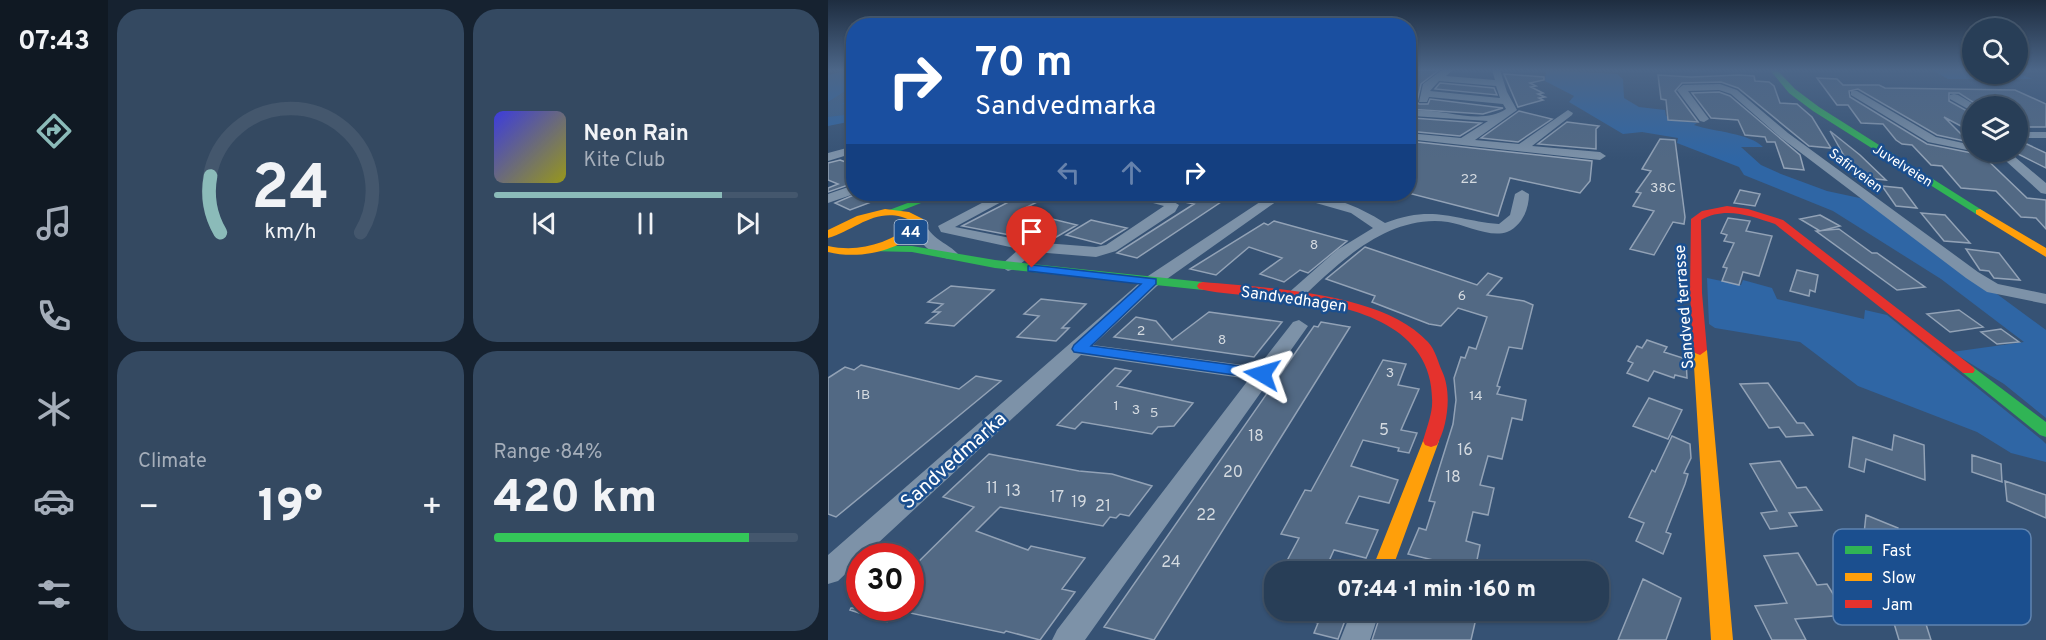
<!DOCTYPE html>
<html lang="en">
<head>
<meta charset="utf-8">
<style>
	:root { --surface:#283e57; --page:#344961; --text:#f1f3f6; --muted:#a5aeba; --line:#44576d; --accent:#8bbbb9 }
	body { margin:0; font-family:Overpass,sans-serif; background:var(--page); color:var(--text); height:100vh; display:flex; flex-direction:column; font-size:22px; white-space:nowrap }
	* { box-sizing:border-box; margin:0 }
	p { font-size:20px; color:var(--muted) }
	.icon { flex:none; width:33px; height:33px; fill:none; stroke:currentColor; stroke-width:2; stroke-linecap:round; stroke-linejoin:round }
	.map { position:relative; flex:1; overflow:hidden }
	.details { display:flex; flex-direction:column; gap:9px; padding:9px; background:#162230; width:720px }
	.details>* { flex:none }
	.banner { position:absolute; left:18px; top:18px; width:570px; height:183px; border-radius:24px; box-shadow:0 2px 4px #0004,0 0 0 2px var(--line); background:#1a4fa0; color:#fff; overflow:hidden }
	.fabs { position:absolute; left:1134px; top:18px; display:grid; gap:12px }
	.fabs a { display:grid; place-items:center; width:66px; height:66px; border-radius:50%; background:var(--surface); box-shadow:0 2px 4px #0004,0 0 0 2px var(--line); font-size:30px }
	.speed { position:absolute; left:18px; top:543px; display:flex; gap:12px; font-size:30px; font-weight:700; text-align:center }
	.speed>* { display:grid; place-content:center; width:78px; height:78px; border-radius:50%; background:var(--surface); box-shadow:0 2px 4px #0004,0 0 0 2px var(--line); line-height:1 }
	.speed .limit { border:9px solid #d22; background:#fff; color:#111 }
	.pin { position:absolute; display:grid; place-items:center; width:51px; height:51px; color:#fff; margin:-62px -26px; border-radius:50% 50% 50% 0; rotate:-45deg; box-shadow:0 0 6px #0007 }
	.pin .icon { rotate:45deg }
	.me { position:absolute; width:66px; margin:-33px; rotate:277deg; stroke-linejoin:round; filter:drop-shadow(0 0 4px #0008) }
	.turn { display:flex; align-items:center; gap:21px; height:126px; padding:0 30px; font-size:27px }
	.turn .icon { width:78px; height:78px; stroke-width:2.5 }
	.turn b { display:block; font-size:42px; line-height:51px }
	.lanes { display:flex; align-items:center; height:57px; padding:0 30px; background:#0003; justify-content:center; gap:30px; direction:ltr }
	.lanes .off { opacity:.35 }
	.big { font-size:45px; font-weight:800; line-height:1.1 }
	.details .card { flex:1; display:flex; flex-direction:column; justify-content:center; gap:9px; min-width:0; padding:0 21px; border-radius:24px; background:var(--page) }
	.details .dial { align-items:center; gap:0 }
	.dial svg { height:156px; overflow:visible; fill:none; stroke:var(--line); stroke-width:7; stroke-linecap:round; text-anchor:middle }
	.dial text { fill:var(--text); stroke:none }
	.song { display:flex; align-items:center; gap:18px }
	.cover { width:72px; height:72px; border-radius:9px; background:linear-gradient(135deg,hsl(240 70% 55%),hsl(60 70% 35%)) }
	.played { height:6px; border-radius:3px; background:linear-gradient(90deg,var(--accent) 75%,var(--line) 75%) }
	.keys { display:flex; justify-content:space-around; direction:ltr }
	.heat { display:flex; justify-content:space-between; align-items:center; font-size:33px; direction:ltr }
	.charge { height:9px; border-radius:4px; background:linear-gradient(90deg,#34c759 84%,var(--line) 0) }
	.details .tiles { flex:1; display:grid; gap:9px; grid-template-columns:repeat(2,1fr) }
	.trip { position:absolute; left:436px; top:561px; width:345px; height:60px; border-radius:24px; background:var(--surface); box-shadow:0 2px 4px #0004,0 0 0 2px var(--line); font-weight:800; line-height:60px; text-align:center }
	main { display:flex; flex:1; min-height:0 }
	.dock { display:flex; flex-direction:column; width:108px; justify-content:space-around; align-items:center; background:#101923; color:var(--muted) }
	.dock .icon { width:42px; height:42px }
	.dock .active { color:var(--accent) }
	.dock b { font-size:27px; color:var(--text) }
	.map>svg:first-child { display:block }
	.green { fill:#2f66a5 }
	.water { fill:#3b618d }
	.building { fill:#526984; stroke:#92a2b6; stroke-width:1.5 }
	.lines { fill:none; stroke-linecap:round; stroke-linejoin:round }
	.street { fill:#7d92a8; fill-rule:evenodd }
	.fast { fill:#30b455; fill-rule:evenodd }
	.slow { fill:#ff9f0a; fill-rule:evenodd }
	.jam { fill:#e5322d; fill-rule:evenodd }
	.route { fill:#1a73e8; stroke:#114b97; stroke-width:1.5 }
	.labels { text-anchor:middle; stroke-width:5; stroke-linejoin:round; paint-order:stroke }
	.far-street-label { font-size:14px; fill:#fff; stroke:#1b4f8f }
	.number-label { font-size:14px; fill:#d4dae0 }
	.shield { fill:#1b4f8f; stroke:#bbcadd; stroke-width:1.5 }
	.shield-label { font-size:15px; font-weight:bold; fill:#fff }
	.street-label { font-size:16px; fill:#fff; stroke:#1b4f8f }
	.near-number-label { font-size:16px; fill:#d4dae0 }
	.near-street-label { font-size:20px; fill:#fff; stroke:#1b4f8f }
	.key { fill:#1b4f8f; stroke:#5f84b1; stroke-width:1.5 }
	.key-label { font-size:16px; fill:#fff }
</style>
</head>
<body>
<main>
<nav class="dock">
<b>07:43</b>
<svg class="icon active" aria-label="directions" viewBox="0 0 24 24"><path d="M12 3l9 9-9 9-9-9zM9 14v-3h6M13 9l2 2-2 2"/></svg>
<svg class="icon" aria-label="music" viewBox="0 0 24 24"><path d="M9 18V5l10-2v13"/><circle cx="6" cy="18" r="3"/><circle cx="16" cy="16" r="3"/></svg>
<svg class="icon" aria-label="phone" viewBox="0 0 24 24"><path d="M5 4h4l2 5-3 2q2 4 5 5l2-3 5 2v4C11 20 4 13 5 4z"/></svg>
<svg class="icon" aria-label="climate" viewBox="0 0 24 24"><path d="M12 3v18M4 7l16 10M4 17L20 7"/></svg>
<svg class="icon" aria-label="car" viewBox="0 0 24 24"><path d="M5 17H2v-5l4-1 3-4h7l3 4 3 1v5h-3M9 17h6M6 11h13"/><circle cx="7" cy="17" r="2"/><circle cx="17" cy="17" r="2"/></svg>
<svg class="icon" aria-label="filters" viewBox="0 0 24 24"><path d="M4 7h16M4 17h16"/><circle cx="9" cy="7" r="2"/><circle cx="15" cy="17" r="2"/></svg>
</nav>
<section class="details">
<div class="tiles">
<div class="card dial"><svg viewBox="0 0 100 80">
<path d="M14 69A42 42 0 1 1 86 69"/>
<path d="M14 69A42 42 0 0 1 9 40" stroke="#8bbbb9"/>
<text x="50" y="56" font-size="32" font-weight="700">24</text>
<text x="50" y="72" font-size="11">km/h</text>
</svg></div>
<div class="card">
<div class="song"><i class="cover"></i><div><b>Neon Rain</b><p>Kite Club</p></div></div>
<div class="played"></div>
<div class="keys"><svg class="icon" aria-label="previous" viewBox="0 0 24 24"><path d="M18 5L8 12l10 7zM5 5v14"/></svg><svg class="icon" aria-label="pause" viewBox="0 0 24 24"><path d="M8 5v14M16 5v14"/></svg><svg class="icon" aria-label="next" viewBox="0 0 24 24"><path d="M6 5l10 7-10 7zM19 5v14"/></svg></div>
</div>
<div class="card"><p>Climate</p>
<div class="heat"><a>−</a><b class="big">19°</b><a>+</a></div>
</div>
<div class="card"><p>Range · 84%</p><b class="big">420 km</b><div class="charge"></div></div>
</div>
</section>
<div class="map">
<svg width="1218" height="640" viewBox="0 0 1218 640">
	<rect width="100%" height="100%" fill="#365274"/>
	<path class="green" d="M9,70H25V121L0,126V75L13,72Z
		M713,70L789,74L795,79L796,98L811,107L837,110L838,116L846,120L869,123L866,125C887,132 921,133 935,147H913L933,165L953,174L999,191L1041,200L1218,330V418L1176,384L1124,352L1196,342L1113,279L1005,211L916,175L911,167L849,143L850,138L814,132L795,134L741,102L746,96L717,81L718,72Z
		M1104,70H1144V74L1190,73L1204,79H1120Z
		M879,278L913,285L915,280L944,288L949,299L1036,319L1037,310L1059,315L1214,440L1218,444V462L1183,453L1149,432L1030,386L972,342L887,328L881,324Z"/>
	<path class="water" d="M25,86V96L14,104L25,106V114L0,117V102Z"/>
	<path class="building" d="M580,70H611L593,84L589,102L591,104H600L602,99L675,108L655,114L580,109Z
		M676,74L716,77V80L702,83L708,86L703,87L715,93L710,94L717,97L711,98L715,100L690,107Z
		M830,75L863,77L911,75L926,76L927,81L941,82L946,86L952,103L969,104L984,117L1003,148L981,146L910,88L893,82L854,83L847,91L870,122L840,120L838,100L833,99Z
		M989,78L1009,79L1015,85H1051L1057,88L1187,90L1218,104V127H1190V106H1151L1131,93H1121V101L1139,111L1144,110V132L1116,117L1141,142L1109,135L1030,89L1021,91L1022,97L1099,144L1144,153L1151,152L1199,198L1218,200V229L1208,218L1193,217L1168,191L1133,188L1114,166L1103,165L1084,145L1074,144L1068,140L1055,124L1033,123L1020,105H1009Z
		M612,83L666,88L669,95L607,89Z
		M891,92L902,96L972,155L976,170L956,168L947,142H939L937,137L917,135L910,120L883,118L864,93Z
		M691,111L724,119L690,142L653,138Z
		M580,117L585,118L653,123L632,136L580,131Z
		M739,122L771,126L768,129V149L710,144Z
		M1002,131L1032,155L1058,180L1028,177Z
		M832,139L847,140L857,217L856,224L845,222L826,255L802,249L826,211L805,206L813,193L808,192L823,171L814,169Z
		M1190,140L1218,153V168L1190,154Z
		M580,141L764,161L762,181L752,193L682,178L670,216L580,193Z
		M12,160L26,165V183L0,192V188L10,184L0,180V163Z
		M1054,186L1074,188L1089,208L1068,206Z
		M912,190L932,194L927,206L906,203Z
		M28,194H61L62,195L22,210L7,203Z
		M196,194H225L191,211L249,225L225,239H218L193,233L187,236L134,226Z
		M348,194H405L309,258L289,253L366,204L347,200Z
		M1093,213L1117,215L1142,243L1116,241Z
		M992,215L1012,226L992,231L972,219Z
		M900,218L922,221L918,231L944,236L931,276L915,272L911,285L894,281L899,268L895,267L906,243L896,241L899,235L893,233Z
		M263,220L276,223L299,228L273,244L238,235Z
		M446,221L519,241L480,273L472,270L456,282L432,274L454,258L421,247L388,275L362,269L436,223L440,225Z
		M1011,229L1044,253H1049L1097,287L1069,290L988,231Z
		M537,247L649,285L660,273L674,278L659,295L696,301L705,305L694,349L681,347L669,386L672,387L669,394L698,400L694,420L684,418L674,459L660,456L652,485L666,488L660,515L645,512L638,541L652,545L647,570L580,554L591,528L598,530L607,502L601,501L625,424L628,400L626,378L633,357L637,358L641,347L648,349L659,317L630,308L613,326L601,324L544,302L547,296L498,279Z
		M1138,249L1171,253L1192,280L1166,278L1161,271L1152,270Z
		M969,270L990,275L987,292L982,290L981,296L962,291Z
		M123,286L166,290L126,326L98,323L112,312H105L115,304L100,302Z
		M213,299L258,304L234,328H241L228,341L189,337L211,316L196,314Z
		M1131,310L1155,327L1122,332L1099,314Z
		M381,312L454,322L426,357L286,337L308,317L328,321L344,340Z
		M493,322L522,327L326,640L276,627L486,326L490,327Z
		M1173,329L1191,342L1169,344L1153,332Z
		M819,340L839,347L836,352L858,359L859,378L847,375L846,378L826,371L820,381L799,373L805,363L800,361L809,346L814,348Z
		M555,360L578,364L570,385L591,389L573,430L589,433L581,453L570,451L571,448L535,440L523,466L570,480L561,503L531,496L518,523L550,530L538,558L506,550L496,572H453L471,538L453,534L477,490L483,491Z
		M33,365L131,389L148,376L173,381L8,517L0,514V378L17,367L26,370Z
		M287,368L303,371L289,386L365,403L346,426L330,427L324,434L254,422L247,429L229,425Z
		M940,383L969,423H976L985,435L958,437L951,427L941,428L912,384Z
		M821,398L854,410L840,439L805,426Z
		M1066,435L1096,445L1097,480L1038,459L1036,472L1021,467L1025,437L1064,450Z
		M844,436L862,444L863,458L856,473L860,474L857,484L838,532L843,534L835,554L808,541L816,523L801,517L824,470L827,472Z
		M161,454L251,471L284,474L324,486L301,516L292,514L288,518L282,517L275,526L172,507L148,531L200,550L203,546L257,558L234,589L247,592L212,640L178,631L176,633L82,613V570L146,507L115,497Z
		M1144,455L1173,464L1174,482L1144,472Z
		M952,461L969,488L978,487L994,510L961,513L969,526L942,529L933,513L949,511L922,464Z
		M1177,481L1218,495V518L1179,501Z
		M1038,515L1070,528L1068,547L1036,534Z
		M970,553L989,585L999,584L1018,615L967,619L978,640H944L927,606L959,603L936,556Z
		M815,579L853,598L838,640H790Z
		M23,608H73L59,622L22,610Z
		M460,610H521L510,639L486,633L490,623L460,614Z
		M554,610H650L643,640H544Z
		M1062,610L1096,618L1103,640H1071Z"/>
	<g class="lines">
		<path class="street" d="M614,70H625L618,76L667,80L664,70H672L679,92L689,110L647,140L691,144L740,110L745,113L744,115L704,146L772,152L778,156L772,160L580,139V133L633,138L660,121L585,116L580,114L581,111C611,106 651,127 678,109L675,104L601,97L599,102H591L595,84ZM611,81L668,86L672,98L602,91Z
			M892,84L909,90L960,133L1150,272L1170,284L1218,294V304L1159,292L1138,278L952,137L903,94L891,90L860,91L881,119L876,122L872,121L849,90L855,85Z
			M1023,91H1029L1108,137L1144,145V151L1100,142L1023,95Z
			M1126,94L1130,95L1149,106L1140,109L1122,99V95Z
			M1190,132H1218V138H1190Z
			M26,146V153L0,161V153Z
			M1168,152H1181L1218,183V194L1213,193Z
			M26,185V194L0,203V194Z
			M694,190L701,194C701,209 694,226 679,232C662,238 638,225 620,222C561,214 512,261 473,299L467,300L458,295L509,250L545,228L523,213L467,197L466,194C500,194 529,205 557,223C606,204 625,220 671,224L682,215L687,194Z
			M171,194H188L127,227L203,242L268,247L278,245L336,206L303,197L302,194L336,196L351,205L347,212L288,251L268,257L207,252L186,269L180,271L172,266L191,249L113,232L110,226Z
			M444,194H459L329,286L265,345L430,367L465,322L471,320L480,326L257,640H224L229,630L421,379L253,355L36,556H32V560L10,581L0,584V555L317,278Z
			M91,222L96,223C108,243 118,241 131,255L129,258C110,263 89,242 84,226Z
			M524,610H552L542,640H512Z"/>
		<path class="fast" d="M942,70H949L967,89L991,107L1157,212L1156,214H1148L985,111L961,93Z
			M103,194H116L65,214H57L56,212Z
			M44,246H84L167,260L375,282L381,286L375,290L167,268L84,252L40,251L38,249Z
			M1140,365L1145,367L1218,422V437L1212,435L1135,373L1133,370L1135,367Z"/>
		<path class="slow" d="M57,209L81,212L95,219L96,226C73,251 32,260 0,252V246C32,253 59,243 86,225V222C51,203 30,229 0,238V230L29,216Z
			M1152,209L1218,248V257L1148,214V210Z
			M872,345L879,350L905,640H883L865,350Z
			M603,435L609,437L611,441L563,572H543L595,441L597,437Z"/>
		<path class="jam" d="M899,206L920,209L955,220L1145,367L1147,370L1145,373H1135L947,224C923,216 897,206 873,220L874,293L879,350L872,355L867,353L865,350L862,293L863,219L874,211Z
			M375,282C439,288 554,292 600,342C607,349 610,362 614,371C624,392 620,425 609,445L603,447L597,445L595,441C598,430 603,417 604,406C608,327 529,307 466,299C435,295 401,296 371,289L369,286L371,283Z"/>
	</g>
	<linearGradient id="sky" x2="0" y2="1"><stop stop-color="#1e2d40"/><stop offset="0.44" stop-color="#4c6688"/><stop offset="1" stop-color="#4c6688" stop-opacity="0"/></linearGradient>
	<rect width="1218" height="159" fill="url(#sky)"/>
	<path class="route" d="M204,265L328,279V284L263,346L434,369L442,374L434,379L246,352L244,349L246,345L313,284L200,271V266Z"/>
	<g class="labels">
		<g class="far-street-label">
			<text transform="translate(1075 165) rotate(32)" y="5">Juvelveien</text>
			<text transform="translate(1028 170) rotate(37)" y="5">Safirveien</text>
		</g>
		<g class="number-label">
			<text x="641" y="183">22</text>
			<text x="835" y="192">38C</text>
			<text x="486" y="249">8</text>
			<text x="634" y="300">6</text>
			<text x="313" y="335">2</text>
			<text x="394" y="344">8</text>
			<text x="562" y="377">3</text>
			<text x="35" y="399">1B</text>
			<text x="648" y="400">14</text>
			<text x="288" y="410">1</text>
			<text x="308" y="414">3</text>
			<text x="326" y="417">5</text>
		</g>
		<rect class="shield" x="66.5" y="220" width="33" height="24" rx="4.5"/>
		<g class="shield-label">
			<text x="83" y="237">44</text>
		</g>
		<g class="street-label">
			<text transform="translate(466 298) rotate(8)" y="6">Sandvedhagen</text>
			<text transform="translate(855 307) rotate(-94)" y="6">Sandved terrasse</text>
		</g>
		<g class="near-number-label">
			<text x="556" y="435">5</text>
			<text x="428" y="441">18</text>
			<text x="637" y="455">16</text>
			<text x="405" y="477">20</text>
			<text x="625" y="482">18</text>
			<text x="164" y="493">11</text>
			<text x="185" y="496">13</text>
			<text x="229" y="502">17</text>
			<text x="251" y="507">19</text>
			<text x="275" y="511">21</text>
			<text x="378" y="520">22</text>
			<text x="343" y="567">24</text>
		</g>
		<g class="near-street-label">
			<text transform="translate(125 460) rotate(-42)" y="7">Sandvedmarka</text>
		</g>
	</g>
	<rect x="1005" y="529" width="198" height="96" rx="9" class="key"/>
	<rect x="1017" y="546" width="27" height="8" fill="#30b455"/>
	<rect x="1017" y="573" width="27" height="8" fill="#ff9f0a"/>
	<rect x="1017" y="600" width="27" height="8" fill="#e5322d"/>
	<g class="key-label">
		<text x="1054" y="556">Fast</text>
		<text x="1054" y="583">Slow</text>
		<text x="1054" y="610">Jam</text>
	</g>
</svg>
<div class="fabs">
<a><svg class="icon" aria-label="search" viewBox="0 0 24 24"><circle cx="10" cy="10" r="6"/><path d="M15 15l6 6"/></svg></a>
<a><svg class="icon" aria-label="layers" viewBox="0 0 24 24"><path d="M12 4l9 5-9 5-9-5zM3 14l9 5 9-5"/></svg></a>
</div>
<div class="speed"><div class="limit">30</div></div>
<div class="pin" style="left:204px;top:268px;background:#d93025"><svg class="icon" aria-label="arrive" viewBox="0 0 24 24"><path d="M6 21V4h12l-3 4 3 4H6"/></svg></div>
<svg class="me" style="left:434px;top:374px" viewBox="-20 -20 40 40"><path d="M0-17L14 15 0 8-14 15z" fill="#1a73e8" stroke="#fff" stroke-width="4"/></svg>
<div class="trip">07:44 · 1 min · 160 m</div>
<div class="banner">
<div class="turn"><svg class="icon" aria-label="right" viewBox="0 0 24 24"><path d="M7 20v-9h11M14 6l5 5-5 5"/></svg><div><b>70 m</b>Sandvedmarka</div></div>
<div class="lanes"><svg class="icon off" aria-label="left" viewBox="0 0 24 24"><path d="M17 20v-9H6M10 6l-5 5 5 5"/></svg><svg class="icon off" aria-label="ahead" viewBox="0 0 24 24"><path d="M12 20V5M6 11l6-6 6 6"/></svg><svg class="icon" aria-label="right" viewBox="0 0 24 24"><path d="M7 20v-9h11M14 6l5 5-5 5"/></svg></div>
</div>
</div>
</main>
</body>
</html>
